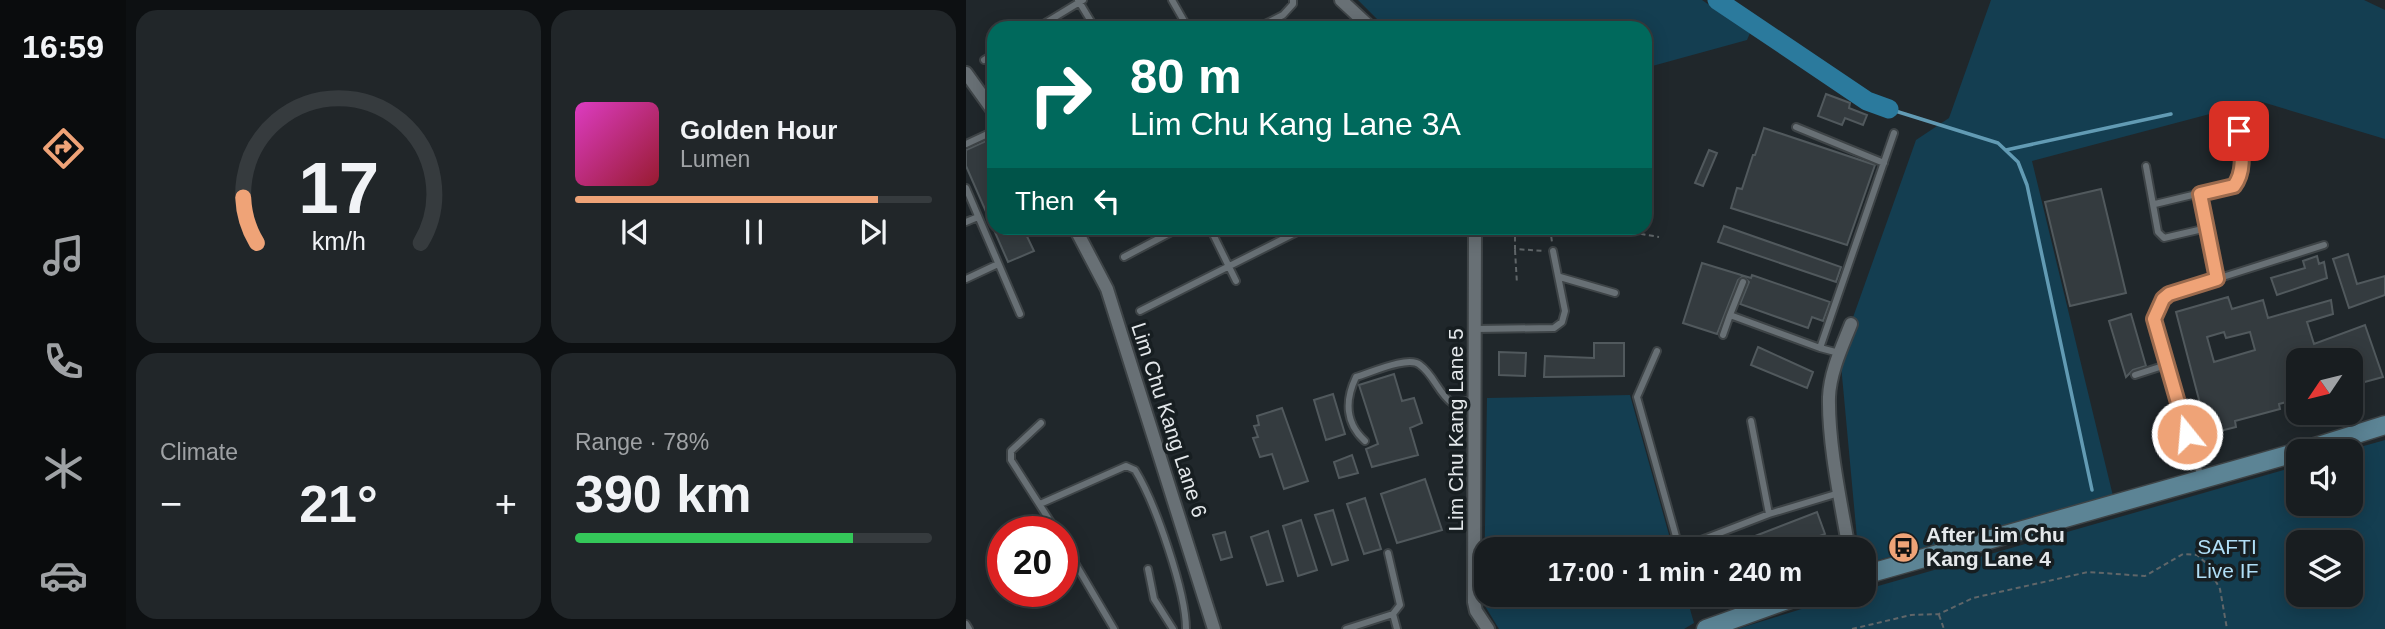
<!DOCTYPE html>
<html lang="en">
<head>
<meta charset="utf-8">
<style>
	:root { --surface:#181d20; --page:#212629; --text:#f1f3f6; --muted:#9fa2a5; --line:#363b3e; --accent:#efa377 }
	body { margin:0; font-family:Arial,sans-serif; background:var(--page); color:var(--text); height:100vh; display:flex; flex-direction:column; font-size:26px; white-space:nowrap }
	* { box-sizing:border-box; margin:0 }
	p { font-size:23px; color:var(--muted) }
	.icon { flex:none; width:38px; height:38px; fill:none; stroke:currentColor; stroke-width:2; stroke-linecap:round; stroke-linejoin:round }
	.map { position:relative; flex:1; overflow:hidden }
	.side { display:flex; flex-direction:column; gap:10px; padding:10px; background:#0d1012; width:840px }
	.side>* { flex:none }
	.top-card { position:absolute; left:21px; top:21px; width:665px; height:214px; border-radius:21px; box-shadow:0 4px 18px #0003,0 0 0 2px var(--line); background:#00695c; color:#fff; overflow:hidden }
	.needle { width:46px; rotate:235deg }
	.tools { position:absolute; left:1320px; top:348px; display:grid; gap:14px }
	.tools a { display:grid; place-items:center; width:77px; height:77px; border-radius:14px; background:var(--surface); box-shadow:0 4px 18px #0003,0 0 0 2px var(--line); font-size:35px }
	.speed { position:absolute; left:21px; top:516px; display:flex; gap:14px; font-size:35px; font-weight:700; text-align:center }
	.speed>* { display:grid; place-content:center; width:91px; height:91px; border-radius:50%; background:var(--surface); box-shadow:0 4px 18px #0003,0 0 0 2px var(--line); line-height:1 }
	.speed .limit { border:10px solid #d22; background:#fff; color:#111 }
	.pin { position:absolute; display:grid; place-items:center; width:60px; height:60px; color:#fff; margin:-30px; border-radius:14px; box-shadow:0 4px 10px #0006 }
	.me { position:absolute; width:77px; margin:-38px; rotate:343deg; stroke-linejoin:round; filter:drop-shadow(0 0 5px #0008) }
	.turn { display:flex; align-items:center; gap:24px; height:147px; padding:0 28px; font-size:32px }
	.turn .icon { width:91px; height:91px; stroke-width:2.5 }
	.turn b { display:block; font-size:49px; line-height:60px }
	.then { display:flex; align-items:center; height:66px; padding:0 28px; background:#0003; gap:14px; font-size:26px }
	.big { font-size:52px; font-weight:600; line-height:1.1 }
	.side .tile { flex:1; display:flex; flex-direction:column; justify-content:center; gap:10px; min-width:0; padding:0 24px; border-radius:21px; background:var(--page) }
	.side .dial { align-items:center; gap:0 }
	.dial svg { height:182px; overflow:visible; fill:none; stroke:var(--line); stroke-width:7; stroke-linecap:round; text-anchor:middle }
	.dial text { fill:var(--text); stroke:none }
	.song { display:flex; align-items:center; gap:21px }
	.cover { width:84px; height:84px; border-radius:10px; background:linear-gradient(135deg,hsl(310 70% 55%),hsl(350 70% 35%)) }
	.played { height:7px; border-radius:4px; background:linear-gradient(90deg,var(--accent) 85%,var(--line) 85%) }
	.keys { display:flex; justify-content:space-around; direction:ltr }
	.heat { display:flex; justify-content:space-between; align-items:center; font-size:38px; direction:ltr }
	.charge { height:10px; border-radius:5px; background:linear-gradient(90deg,#34c759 78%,var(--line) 0) }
	.side .tiles { flex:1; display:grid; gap:10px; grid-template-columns:repeat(2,1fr) }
	.trip { position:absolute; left:508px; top:537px; width:402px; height:70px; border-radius:21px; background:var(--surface); box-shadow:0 4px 18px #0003,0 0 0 2px var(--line); font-weight:600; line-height:70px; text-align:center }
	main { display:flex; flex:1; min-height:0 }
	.dock { display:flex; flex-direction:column; width:126px; justify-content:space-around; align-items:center; background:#0a0c0d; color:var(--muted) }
	.dock .icon { width:49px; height:49px }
	.dock .on { color:var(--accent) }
	.dock b { font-size:32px; color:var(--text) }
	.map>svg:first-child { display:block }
	.green { fill:#143e51; fill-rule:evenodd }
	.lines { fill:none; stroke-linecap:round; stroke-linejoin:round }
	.stream { stroke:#629bb4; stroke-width:3.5 }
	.river { stroke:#2b7a9d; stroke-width:19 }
	.building { fill:#343b3f; stroke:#51595d; stroke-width:2; fill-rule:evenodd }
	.service-casing { stroke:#3e4447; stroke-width:10 }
	.minor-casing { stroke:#3e4447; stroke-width:16 }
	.secondary-casing { stroke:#3e4447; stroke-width:21 }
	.path { stroke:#606669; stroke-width:2; stroke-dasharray:5 3.5; stroke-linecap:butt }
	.service { stroke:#687075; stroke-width:6 }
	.minor { stroke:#687075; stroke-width:12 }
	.secondary { stroke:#5c8495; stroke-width:18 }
	.route-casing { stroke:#9b6a4d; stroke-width:18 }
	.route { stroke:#efa377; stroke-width:12 }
	.labels { text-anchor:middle; stroke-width:7; stroke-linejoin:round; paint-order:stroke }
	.street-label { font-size:21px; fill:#e4e8eb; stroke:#171e21 }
	.poi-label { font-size:21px; font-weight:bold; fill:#e4e8eb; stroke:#171e21; text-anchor:start }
	.park-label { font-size:21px; fill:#b0def6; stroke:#171e21 }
</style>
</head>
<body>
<main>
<nav class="dock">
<b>16:59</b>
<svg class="icon on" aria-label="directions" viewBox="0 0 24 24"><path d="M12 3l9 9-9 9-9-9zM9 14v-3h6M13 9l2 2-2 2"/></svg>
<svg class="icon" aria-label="music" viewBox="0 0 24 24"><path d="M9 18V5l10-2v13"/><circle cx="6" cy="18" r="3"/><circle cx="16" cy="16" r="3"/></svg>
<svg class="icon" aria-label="phone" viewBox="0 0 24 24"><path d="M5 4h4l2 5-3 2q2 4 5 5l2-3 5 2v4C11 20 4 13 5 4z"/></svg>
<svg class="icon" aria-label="climate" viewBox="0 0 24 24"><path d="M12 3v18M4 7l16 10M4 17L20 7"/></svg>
<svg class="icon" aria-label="car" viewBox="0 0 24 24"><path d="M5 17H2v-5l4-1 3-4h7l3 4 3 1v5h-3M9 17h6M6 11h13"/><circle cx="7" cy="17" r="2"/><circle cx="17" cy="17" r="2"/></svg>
</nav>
<section class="side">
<div class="tiles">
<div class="tile dial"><svg viewBox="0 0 100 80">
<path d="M14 69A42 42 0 1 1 86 69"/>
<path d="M14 69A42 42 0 0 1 8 49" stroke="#efa377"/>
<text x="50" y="56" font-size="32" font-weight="700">17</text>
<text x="50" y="72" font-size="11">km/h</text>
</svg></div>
<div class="tile">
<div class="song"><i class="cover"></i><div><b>Golden Hour</b><p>Lumen</p></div></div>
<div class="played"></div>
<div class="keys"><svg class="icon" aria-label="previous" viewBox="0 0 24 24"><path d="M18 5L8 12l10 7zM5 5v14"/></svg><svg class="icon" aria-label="pause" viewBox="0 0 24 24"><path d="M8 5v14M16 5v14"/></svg><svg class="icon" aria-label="next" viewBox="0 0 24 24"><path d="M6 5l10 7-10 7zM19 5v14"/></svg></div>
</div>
<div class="tile"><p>Climate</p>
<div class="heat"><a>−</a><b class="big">21°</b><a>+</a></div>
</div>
<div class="tile"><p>Range · 78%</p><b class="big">390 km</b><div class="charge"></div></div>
</div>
</section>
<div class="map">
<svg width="1419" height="629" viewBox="0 0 1419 629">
	<rect width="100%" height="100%" fill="#20272b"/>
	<path class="green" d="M392,0H736L784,33L781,40L679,68V28H420Z
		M1025,0H1398L1419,10V139L1293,101L1066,161L1147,496L898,564V550L892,549L874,354L950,140L983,118Z
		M664,395L707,549L520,550V595H720L728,623L718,629H533L519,606L518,590L521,398Z
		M1419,440V629H771L881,595H898V590L1332,466V504H1384V452L1380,451ZM1332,542H1384V595H1332Z"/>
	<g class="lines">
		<path class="stream" d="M923,109L1032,143L1052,162L1061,185L1126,490
			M1040,150L1205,114"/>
		<path class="river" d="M751,0L901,101L923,109"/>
	</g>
	<path class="building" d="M860,94L884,103L883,108L901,115L897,125L879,118L876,125L852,116Z
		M798,128L909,165L881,245L765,208L771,188L776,189L787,155H789Z
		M20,141L28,160V228H57L68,251L42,262L0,166V150Z
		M743,150L751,153L737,186L729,183Z
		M1135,189L1160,293L1104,306L1079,202Z
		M758,226L875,267L870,282L752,242Z
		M1382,254L1391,284L1419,276V295L1383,308L1367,259Z
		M1351,256L1353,264L1358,262L1361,278L1311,295L1305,278L1339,268L1337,261Z
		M736,263L785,278L786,275L864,302L857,321L846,317L842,328L774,304L783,282L777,276L772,280L751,334L717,323Z
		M1262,297L1266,309L1297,300L1302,318L1365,300L1367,314L1341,322L1348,344L1399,325L1417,377L1384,386V360H1332V399L1313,404L1314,409L1269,421L1270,427L1242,434L1210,312ZM1258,332L1260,338L1284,332L1289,350L1248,362L1241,337Z
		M1165,314L1180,366L1167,370L1160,377L1143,321Z
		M628,343H658V376L578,377L579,356L628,358Z
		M792,347L847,372L841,388L785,365Z
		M533,352L560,353L559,376L533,375Z
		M428,374L436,401L448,398L456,423L444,428L452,455L406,467L400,449L412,444L393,385Z
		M367,394L379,434L360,440L348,400Z
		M316,408L342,481L318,489L306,454L294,457L287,438L292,437L288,426L293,425L291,416Z
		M386,455L392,473L373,478L368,462Z
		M459,479L476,530L431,543L415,494Z
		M399,498L415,549L398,554L381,504Z
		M367,510L382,560L366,565L349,515Z
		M851,512L859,534L816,550H753Z
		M335,520L351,570L332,576L317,526Z
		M302,531L317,581L301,585L285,537Z
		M259,532L266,557L255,560L247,535Z"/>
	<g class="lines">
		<defs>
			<path id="service" d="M112,0L129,28
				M206,0L222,28
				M71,28L117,0
				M291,28L317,15L327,4V0
				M18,60L28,54
				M830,127L918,163
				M0,144L28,131
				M1180,166L1192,232L1198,238L1241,228
				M0,188L54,314
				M1234,194L1251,279
				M1189,204L1268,185L1276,165L1273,131
				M0,222L12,217
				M244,228L270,281
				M158,257L213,228
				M594,277L649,293
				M0,279L32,264
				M777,282L764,315L854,348
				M174,311L337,229
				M510,329L588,328L596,322L599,311L587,251
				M757,335L764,315
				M691,351L671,397L711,540L717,547L803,514L873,493
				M873,353L854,348L928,133
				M1169,375L1200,365
				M785,421L803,514
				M75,423L45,451V460L91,532
				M399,441C379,423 379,400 390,377C404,373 443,355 454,365C468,375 472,393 486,403L508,400
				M1235,477L1188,329L1191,310L1203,294L1358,245
				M74,504L160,466L169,470C189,502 220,592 220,629
				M96,541L148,629
				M182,569L188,599L207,629
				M427,614L431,629
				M0,624L3,629
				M380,629L427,614L434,605L422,553"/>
			<path id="minor" d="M375,0L405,28
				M0,73L28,112
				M109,228L141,289L248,629
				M509,228L508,602L510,611L522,629
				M883,550C875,503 862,444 863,397C864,372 876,347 885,324"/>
			<path id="secondary" d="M1333,452L1419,425
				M898,575L1332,452
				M740,629L835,595"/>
		</defs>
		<use href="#service" class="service-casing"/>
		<use href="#minor" class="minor-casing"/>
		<use href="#secondary" class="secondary-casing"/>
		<path class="path" d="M679,129L683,94
			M549,228V249L579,251
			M584,228L586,242
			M641,228L693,237
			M549,250L551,284
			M973,615L978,629
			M886,629L945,615L973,614L1007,598L1122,572L1179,576L1217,554L1231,555L1239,562L1254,589L1261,629"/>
		<use href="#service" class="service"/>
		<use href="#minor" class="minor"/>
		<use href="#secondary" class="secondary"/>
	</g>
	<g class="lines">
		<defs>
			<path id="route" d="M1221,434L1188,319L1197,299L1203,294L1251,279L1234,194L1268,186C1280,170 1275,149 1273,131"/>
		</defs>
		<use href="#route" class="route-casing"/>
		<use href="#route" class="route"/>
	</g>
	<defs>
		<symbol id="bus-disc" viewBox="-11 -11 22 22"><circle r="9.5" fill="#efa377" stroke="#171e21"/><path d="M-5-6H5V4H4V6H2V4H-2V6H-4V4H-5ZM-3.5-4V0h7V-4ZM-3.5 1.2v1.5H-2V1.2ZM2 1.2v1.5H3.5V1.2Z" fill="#111"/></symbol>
	</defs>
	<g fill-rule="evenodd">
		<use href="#bus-disc" x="920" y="530" width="35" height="35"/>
	</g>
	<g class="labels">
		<g class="street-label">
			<text transform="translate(203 420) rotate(72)" y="7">Lim Chu Kang Lane 6</text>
			<text transform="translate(490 430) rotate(-90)" y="7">Lim Chu Kang Lane 5</text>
		</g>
		<g class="poi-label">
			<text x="960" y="542">After Lim Chu<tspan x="960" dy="24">Kang Lane 4</tspan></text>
		</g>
		<g class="park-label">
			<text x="1261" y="554">SAFTI<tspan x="1261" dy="24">Live IF</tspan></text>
		</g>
	</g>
</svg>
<div class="tools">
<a><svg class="needle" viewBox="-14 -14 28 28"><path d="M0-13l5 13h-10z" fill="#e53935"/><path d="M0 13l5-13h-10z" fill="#9fa2a5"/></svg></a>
<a><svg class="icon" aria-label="sound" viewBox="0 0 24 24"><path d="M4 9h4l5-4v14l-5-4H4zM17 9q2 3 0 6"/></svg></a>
<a><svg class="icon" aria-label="layers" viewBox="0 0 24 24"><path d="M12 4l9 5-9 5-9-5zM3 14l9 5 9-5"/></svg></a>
</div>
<div class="speed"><div class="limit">20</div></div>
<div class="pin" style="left:1273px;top:131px;background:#d93025"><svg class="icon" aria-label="arrive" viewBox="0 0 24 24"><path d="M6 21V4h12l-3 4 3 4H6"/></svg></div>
<svg class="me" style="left:1221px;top:434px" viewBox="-20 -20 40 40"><circle r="17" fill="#efa377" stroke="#fff" stroke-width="3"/><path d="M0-11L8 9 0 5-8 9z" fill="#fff"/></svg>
<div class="trip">17:00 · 1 min · 240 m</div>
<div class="top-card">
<div class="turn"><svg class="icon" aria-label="right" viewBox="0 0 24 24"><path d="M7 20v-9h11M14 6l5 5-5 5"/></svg><div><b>80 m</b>Lim Chu Kang Lane 3A</div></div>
<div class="then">Then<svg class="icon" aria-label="left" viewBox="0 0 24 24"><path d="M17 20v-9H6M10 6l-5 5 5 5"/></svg></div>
</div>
</div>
</main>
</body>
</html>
